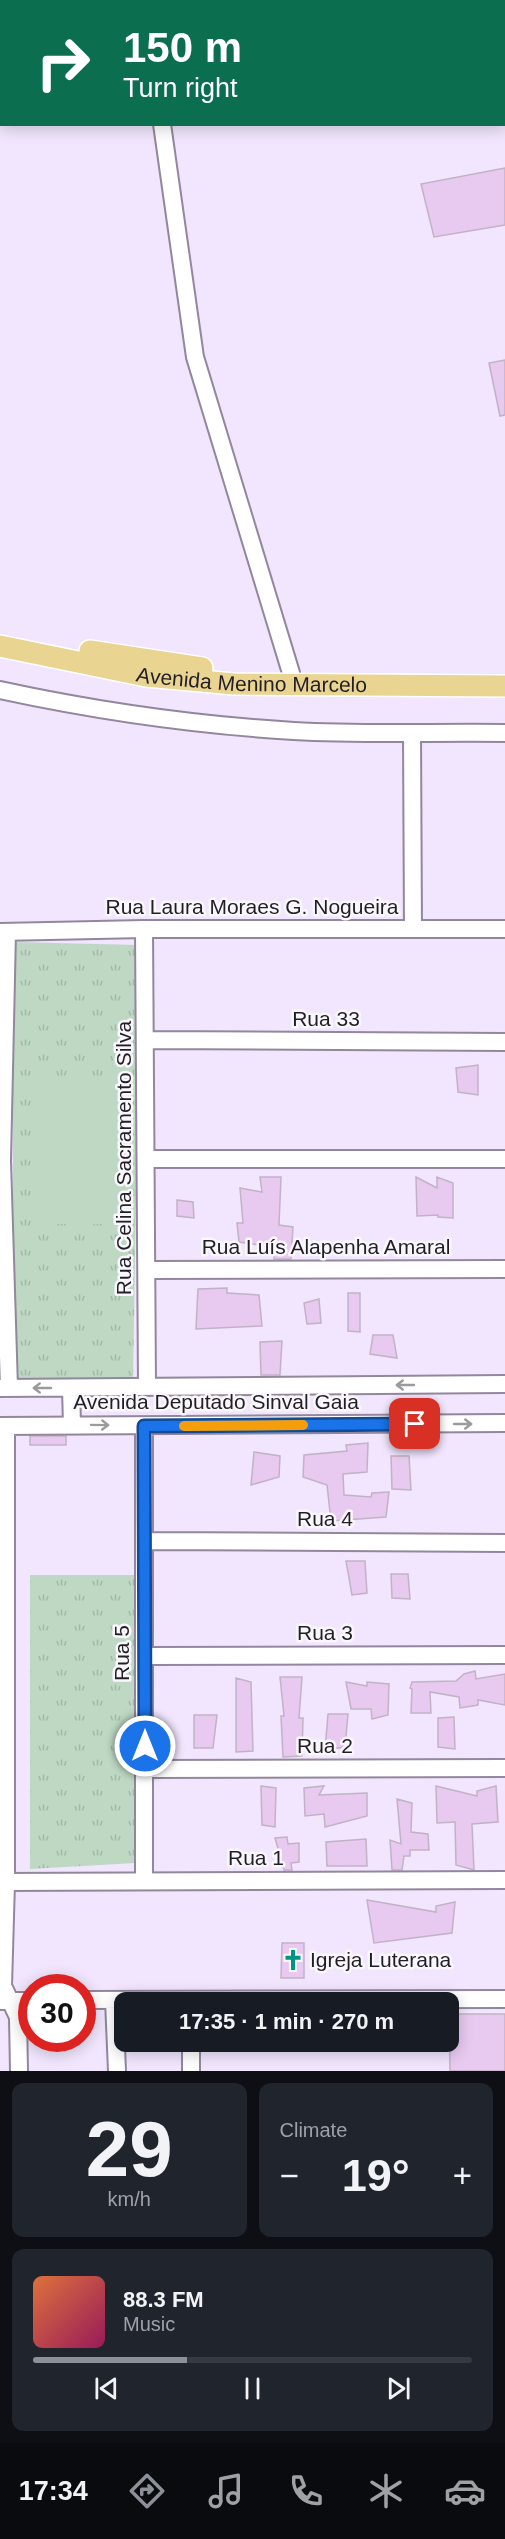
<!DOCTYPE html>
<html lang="en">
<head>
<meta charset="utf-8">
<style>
	:root { --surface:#171b24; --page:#20242c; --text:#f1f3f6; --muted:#9ea1a6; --line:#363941; --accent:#8c9099 }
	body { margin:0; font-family:Arial,sans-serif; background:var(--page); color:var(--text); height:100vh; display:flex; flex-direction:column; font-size:22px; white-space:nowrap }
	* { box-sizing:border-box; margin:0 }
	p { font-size:20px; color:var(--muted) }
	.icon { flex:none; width:33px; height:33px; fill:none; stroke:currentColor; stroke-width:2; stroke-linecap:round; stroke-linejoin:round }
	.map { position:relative; height:2071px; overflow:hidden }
	.panel { display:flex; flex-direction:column; gap:12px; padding:12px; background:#0d0f14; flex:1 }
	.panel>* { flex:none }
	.guide { position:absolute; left:0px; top:0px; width:506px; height:126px; box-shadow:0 3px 15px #0003; background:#0b6e4f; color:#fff; overflow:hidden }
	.speed { position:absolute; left:18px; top:1974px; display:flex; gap:12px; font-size:30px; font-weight:700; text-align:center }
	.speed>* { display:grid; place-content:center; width:78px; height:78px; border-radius:50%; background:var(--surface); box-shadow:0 3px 15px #0003; line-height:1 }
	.speed .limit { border:9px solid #d22; background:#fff; color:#111 }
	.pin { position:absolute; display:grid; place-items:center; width:51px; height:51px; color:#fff; margin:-26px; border-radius:12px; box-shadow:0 3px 9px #0006 }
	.me { position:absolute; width:66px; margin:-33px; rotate:0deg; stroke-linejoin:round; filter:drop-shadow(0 0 4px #0008) }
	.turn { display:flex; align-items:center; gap:21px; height:126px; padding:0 24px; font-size:27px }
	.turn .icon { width:78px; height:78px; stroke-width:2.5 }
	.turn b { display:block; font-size:42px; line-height:51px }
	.big { font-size:45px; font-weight:600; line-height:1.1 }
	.panel .tile { flex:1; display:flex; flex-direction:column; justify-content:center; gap:9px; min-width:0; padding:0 21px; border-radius:12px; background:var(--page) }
	.panel .dial { align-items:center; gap:0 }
	.dial b { font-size:78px; line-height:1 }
	.song { display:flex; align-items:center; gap:18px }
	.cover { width:72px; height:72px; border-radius:9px; background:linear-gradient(135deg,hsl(20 70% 55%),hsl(330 70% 35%)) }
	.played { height:6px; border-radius:3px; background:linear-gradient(90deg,var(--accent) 35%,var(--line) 35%) }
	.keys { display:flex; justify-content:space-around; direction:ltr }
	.heat { display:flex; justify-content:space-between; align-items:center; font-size:33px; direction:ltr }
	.panel .tiles { flex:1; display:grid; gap:12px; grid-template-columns:1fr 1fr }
	.tile:last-child { grid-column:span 2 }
	.trip { position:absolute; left:114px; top:1992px; width:345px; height:60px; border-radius:12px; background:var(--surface); box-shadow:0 3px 15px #0003; font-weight:600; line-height:60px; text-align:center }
	.tab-bar { display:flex; height:96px; justify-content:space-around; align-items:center; background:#090b0e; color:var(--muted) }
	.tab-bar .icon { width:42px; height:42px }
	.tab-bar .current { color:var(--accent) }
	.tab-bar b { font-size:27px; color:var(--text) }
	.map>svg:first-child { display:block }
	.park { fill:url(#park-tufts) }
	.pitch { fill:#bed8c4 }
	.building { fill:#e8c9ef; stroke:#c2b2c6; stroke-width:1.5 }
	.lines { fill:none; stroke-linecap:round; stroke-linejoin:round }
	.minor-casing { stroke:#92879c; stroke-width:20 }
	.major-casing { stroke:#fff; stroke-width:24 }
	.minor { stroke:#fff; stroke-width:16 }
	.major { stroke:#ead492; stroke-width:21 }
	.oneway { stroke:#9c9a9d }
	.route-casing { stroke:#114b97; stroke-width:15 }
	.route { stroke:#1a73e8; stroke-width:10 }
	.slow { stroke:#f59e0b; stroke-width:10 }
	.labels { text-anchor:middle; stroke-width:5; stroke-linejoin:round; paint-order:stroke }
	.street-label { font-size:21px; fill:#221e26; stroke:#faf7fc }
	.poi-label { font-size:21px; fill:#221e26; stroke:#faf7fc; text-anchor:start }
</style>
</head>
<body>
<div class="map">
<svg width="505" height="2071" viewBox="0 0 505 2071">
	<defs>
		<pattern id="park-tufts" width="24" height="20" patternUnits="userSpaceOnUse" patternTransform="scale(1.5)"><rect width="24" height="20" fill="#bed8c4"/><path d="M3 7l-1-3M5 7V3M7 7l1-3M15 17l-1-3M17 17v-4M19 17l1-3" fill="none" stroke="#a3b9a8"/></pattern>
	</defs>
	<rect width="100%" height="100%" fill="#f1e6fd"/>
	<path class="park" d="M13,942L140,945L133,1382L13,1380Z
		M30,1575H137L135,1863L30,1869Z"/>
	<path class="pitch" d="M32,1080H125L126,1224H32Z"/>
	<path class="building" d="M505,168V225L434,237L421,184Z
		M505,360V415L500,416L489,363Z
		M478,1065V1095L458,1092L456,1068Z
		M260,1177H281L279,1225L293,1227L291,1259H274V1247L239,1242L237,1223H243L240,1188L262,1192Z
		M416,1177L437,1188V1177L453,1183V1218L438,1217V1215L417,1216Z
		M177,1200L193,1202L194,1218L177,1216Z
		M227,1288V1293L259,1295L262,1326L196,1329L198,1289Z
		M348,1293H360V1332L348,1331Z
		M319,1299L321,1323L307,1324L304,1303Z
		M373,1335H393L397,1358L370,1354Z
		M282,1341L280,1375H261L260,1342Z
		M30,1436H66V1445H30Z
		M368,1443L367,1472L343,1474L344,1495L371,1497L372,1493L389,1492L386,1517L331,1521L327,1485L303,1477L304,1455L347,1451L346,1445Z
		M254,1452L280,1456L279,1477L251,1485Z
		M391,1456H409L411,1490L392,1489Z
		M346,1561H365L367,1593L352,1595Z
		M391,1574H408L410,1599L392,1598Z
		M475,1671L476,1679L505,1674V1705L478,1700V1705L460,1708L459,1697L430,1692L431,1713H411L412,1689L410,1688L412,1682L456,1681L464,1674Z
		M280,1677H302L299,1718H303L302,1756L283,1757L281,1716H284Z
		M236,1678L251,1682L253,1751L236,1752Z
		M346,1682L367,1686V1682L389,1684L388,1715L372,1719L371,1709H351Z
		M328,1714H348L345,1747L325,1750Z
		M194,1715H217L213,1748H194Z
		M454,1717L455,1749L438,1747V1718Z
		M261,1786L276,1788L275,1827L262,1825Z
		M324,1786L319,1795L367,1793V1816L325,1827L324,1814L305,1816L304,1788Z
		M436,1786L477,1796V1791L496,1786L498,1822L472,1824L474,1870L456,1865L455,1822L437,1823Z
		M397,1799L412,1803L411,1832L428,1834L429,1850H410V1856H404L402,1870H392L390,1840L401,1844Z
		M287,1837L288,1844L299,1843V1862L291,1863L292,1870H284L275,1838Z
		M366,1839L367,1866H327L326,1842Z
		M367,1900L436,1912V1906L455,1902L452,1933L374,1943Z
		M282,1943H304V1978H281Z
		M449,2014H505V2071H450Z"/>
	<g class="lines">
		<defs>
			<path id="minor" d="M144,0L145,2
				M162,124L195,357L291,673
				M0,690C97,711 196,725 294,731C364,735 435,732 505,733
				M412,733L413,929
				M144,929L147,1387
				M0,932L144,929H505
				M7,932L2,1161L9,1388
				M146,1040L505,1042
				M148,1159H505
				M148,1270L505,1269
				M0,1388L505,1384
				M71,1388L72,1425
				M0,1426L505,1423
				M6,1426V1882L3,1986L18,2017L19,2071
				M144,1541L505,1543
				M145,1656L505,1655
				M145,1769L505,1768
				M144,1880V1426
				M0,1882L505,1880
				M82,2000L505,1999
				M114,2000L117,2071
				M2,2001H32
				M191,2042V2071"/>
			<g id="major">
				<path id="s1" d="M0,646L146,676L234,684L505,686"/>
				<path d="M90,651L202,668"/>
			</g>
		</defs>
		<use href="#minor" class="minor-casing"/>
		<use href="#major" class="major-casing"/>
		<use href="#minor" class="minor"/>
		<use href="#major" class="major"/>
	</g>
	<defs><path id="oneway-shaft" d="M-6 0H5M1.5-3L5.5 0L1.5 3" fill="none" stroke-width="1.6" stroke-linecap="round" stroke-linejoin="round" transform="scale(1.5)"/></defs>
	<g class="oneway">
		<use href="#oneway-shaft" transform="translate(405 1385) rotate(180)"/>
		<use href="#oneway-shaft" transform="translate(42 1388) rotate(180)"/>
		<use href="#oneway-shaft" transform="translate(463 1424)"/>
		<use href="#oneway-shaft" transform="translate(100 1425) rotate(1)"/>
	</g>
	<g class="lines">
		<defs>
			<path id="route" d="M145,1746L144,1426L415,1424"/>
		</defs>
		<use href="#route" class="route-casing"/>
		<use href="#route" class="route"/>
		<path class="slow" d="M184,1426L303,1425"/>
	</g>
	<defs>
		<symbol id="church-bare" viewBox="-9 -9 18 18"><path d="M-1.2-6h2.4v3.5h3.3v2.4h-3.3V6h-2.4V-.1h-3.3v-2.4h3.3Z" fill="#019483" stroke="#faf7fc" stroke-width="2.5" paint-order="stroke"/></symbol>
	</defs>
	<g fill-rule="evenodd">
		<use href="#church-bare" x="278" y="1945" width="30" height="30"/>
	</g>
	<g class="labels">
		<g class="street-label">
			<text dy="7" stroke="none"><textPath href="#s1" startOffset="255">Avenida Menino Marcelo</textPath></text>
			<text x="252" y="914">Rua Laura Moraes G. Nogueira</text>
			<text x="326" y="1026">Rua 33</text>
			<text transform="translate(124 1158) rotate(-90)" y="7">Rua Celina Sacramento Silva</text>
			<text x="326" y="1254">Rua Luís Alapenha Amaral</text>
			<text x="216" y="1409">Avenida Deputado Sinval Gaia</text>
			<text x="325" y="1526">Rua 4</text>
			<text x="325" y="1640">Rua 3</text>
			<text transform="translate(122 1653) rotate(-90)" y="7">Rua 5</text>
			<text x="325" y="1753">Rua 2</text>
			<text x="256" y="1865">Rua 1</text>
		</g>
		<g class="poi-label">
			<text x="310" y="1967">Igreja Luterana</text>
		</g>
	</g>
</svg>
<div class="speed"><div class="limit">30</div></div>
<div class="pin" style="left:415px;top:1424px;background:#d93025"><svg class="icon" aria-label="arrive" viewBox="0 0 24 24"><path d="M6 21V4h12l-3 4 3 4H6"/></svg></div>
<svg class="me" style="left:145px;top:1746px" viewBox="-20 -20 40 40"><circle r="17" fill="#1a73e8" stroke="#fff" stroke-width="3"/><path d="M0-11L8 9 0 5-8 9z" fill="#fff"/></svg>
<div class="trip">17:35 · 1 min · 270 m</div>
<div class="guide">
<div class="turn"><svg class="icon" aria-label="right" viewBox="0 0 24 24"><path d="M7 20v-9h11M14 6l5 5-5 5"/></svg><div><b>150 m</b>Turn right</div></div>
</div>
</div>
<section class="panel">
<div class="tiles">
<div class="tile dial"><b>29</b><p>km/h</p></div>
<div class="tile"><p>Climate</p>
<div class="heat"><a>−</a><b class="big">19°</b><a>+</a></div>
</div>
<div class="tile">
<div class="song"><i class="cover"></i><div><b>88.3 FM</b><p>Music</p></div></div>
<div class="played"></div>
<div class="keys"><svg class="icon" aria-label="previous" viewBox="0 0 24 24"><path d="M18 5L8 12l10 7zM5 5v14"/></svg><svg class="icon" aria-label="pause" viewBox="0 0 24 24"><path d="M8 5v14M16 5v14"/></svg><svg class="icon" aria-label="next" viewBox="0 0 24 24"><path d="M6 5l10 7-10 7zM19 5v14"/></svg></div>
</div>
</div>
</section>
<nav class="tab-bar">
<b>17:34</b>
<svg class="icon current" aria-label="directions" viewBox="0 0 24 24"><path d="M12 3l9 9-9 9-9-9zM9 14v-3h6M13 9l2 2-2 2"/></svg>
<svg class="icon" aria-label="music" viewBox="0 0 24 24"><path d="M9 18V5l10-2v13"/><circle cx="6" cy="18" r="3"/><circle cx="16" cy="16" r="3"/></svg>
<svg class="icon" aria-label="phone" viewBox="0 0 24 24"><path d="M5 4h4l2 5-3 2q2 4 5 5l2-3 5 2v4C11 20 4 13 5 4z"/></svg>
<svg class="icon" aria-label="climate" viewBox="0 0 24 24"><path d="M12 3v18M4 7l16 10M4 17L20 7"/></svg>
<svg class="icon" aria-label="car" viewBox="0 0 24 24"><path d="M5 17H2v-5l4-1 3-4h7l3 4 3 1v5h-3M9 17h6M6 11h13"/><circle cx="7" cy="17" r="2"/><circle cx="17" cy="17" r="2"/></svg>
</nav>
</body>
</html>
